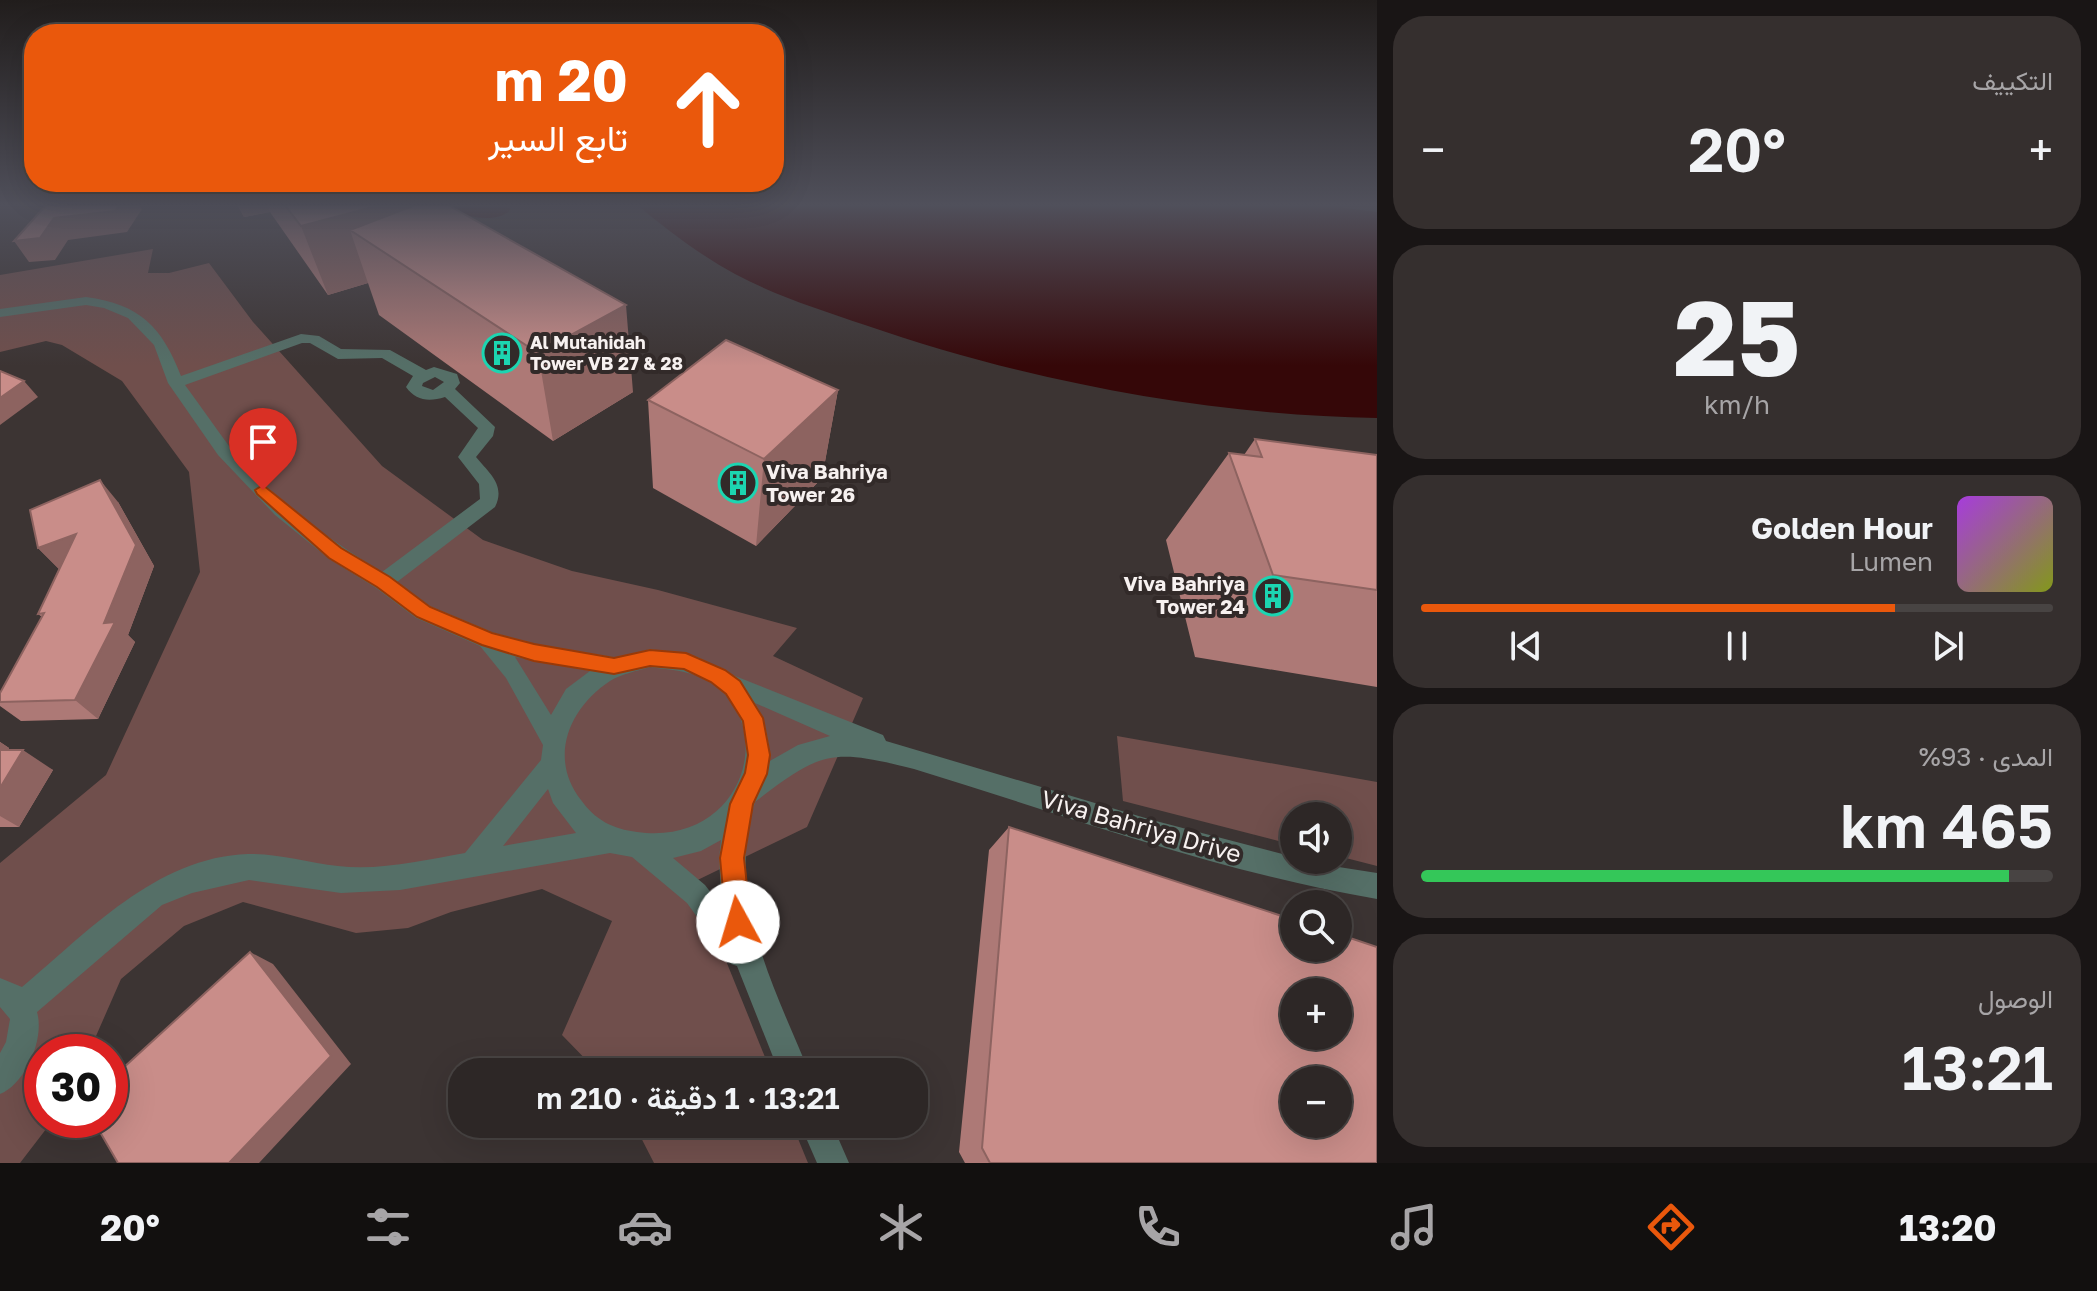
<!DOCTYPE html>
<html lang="ar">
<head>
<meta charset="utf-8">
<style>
	:root { --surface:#2d2726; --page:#352f2e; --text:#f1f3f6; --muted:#a7a5a7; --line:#484443; --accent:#ea580c }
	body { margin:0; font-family:"Golos Text",Vazirmatn,sans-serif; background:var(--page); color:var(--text); direction:rtl; height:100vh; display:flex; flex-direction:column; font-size:30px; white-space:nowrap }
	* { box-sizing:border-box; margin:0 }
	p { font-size:26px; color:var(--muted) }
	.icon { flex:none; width:44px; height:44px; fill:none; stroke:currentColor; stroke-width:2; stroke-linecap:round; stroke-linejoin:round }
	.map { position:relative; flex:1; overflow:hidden; direction:ltr }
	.drawer { display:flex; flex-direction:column; gap:16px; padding:16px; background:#191515; width:720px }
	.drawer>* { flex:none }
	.hud { position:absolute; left:24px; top:24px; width:760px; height:168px; border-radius:32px; box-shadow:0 8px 32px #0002,0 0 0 2px var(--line); direction:rtl; background:#ea580c; color:#fff; overflow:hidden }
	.buttons { position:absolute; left:1280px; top:802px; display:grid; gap:16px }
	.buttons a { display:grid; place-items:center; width:72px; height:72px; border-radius:50%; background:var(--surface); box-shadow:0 8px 32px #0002,0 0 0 2px var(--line); font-size:40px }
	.speed { position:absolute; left:24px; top:1034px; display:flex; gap:16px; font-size:40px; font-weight:700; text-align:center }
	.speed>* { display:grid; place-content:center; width:104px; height:104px; border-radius:50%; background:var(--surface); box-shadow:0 8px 32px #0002,0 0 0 2px var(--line); line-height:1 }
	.speed .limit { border:12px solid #d22; background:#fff; color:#111 }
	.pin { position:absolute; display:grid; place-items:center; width:68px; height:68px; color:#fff; margin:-82px -34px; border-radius:50% 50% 50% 0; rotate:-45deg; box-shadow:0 0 8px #0007 }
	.pin .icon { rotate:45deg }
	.me { position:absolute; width:88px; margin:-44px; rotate:354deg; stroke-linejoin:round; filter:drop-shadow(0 0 6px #0008) }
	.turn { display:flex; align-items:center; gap:28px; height:168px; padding:0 24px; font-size:36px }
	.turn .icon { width:104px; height:104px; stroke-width:2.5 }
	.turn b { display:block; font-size:56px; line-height:68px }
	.big { font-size:60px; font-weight:600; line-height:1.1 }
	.drawer .card { flex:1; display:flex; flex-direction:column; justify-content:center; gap:12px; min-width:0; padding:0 28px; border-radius:32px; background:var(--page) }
	.drawer .dial { align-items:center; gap:0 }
	.dial b { font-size:104px; line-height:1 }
	.song { display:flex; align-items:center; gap:24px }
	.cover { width:96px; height:96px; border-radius:12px; background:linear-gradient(135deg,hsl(280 70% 55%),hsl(70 70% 35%)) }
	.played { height:8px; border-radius:4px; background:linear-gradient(90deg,var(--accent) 75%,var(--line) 75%) }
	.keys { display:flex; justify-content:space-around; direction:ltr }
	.heat { display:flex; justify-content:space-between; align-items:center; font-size:44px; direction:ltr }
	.charge { height:12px; border-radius:6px; background:linear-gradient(90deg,#34c759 93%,var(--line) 0) }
	.trip { position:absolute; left:448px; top:1058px; width:480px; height:80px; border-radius:32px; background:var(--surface); box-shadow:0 8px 32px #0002,0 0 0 2px var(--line); font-weight:600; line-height:80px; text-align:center; direction:rtl }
	.dock { display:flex; height:128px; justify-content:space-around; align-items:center; background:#12100f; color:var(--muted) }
	.dock .icon { width:56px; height:56px }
	.dock .current { color:var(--accent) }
	.dock b { font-size:36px; color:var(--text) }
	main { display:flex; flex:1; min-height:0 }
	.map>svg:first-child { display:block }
	.green { fill:#704f4c }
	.water { fill:#350708 }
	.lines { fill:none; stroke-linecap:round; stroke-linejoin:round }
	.street { fill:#556f67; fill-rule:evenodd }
	.wall { fill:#ad7976 }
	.shaded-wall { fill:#8d6360 }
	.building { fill:#c98d89; stroke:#8d6360; stroke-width:2; fill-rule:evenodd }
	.route { fill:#ea580c; stroke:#983908; stroke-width:2 }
	.labels { text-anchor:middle; stroke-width:8; stroke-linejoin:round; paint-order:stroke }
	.far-poi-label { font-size:18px; font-weight:bold; fill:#f7f1f0; stroke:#322a29; text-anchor:start }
	.poi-label { font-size:20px; font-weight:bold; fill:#f7f1f0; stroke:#322a29; text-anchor:start }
	.near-street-label { font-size:24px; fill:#f7f1f0; stroke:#322a29 }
</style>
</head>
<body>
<main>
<section class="drawer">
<div class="card"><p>التكييف</p>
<div class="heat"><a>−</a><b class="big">20°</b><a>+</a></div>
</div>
<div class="card dial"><b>25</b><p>km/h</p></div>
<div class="card">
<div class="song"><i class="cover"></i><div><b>Golden Hour</b><p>Lumen</p></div></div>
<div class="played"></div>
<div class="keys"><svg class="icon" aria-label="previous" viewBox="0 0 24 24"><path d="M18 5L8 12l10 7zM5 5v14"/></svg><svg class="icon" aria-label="pause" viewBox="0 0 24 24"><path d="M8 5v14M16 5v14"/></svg><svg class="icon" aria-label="next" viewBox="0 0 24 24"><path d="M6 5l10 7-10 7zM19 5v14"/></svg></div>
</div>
<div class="card"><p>المدى · 93%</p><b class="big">465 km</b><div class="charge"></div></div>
<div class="card"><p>الوصول</p><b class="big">13:21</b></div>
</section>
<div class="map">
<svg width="1377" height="1163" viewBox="0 0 1377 1163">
	<rect width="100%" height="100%" fill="#3c3433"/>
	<path class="green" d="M153,249L148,273H169L209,263L253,322L382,466L483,540L572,571L658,590L797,628L773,656L863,698L807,827L679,889L720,946L771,1072H598L562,1035L612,921L542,889L451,912L408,928L356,933L243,902L184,926L121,979L89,1052H42V1120H53L20,1163H0V863L106,775L200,572L189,472L122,381L62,345L46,341L0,352V275Z
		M1117,736L1377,782V866L1338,856V816H1294V845L1123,801Z
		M634,1124H792L808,1163H654Z"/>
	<path class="water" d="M459,204H499L511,209C500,223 466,219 453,208Z
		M636,204H1313L1377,212V418C1206,415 1027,381 865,325C821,310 776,296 735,274C700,255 666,229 636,204Z"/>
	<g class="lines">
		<path class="street" d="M86,297C140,304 162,327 181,376L301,334L319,336L341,349L390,350L426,370L434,367L457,374L460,383L455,389L495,427L493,436L476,457C489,473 506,485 495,507L397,582L430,606L492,632L534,644L619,658L650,649L698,657L725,672L883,735L886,741L1152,820L1294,857V860L1377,873V899C1218,872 1068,816 914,769C831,748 821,751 755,802C725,897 774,986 809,1072H779L737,966L731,964L687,903L632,857L610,853L400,890L341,893L249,880L192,893L162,905L37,1012C45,1039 25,1084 0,1094V1053L6,1042L10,1019L0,1007V978L22,987C87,933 156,857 248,854C278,853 308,863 338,866C379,871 425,860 465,853L541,760L543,745L506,678L480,646L416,618L376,588L328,558L275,515L218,455L168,383L154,345L128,318L104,308L86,305L0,317V309ZM302,343H310L338,359L382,358L413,376L406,387C416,401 429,402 445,397L478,428L458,457L479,484L480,499L382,572C326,538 271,497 229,446C214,426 200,405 185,385ZM435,377L444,382L433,390L422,386L423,383ZM515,657L590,671L566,689L551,715ZM650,667C663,669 679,670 692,674C785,706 751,848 637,832C613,829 595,820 581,800C548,758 569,708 610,681C621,674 637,671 650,667ZM755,703L830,736L798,745L768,762C771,743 765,718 755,703ZM548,789L553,803L576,833L503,846ZM721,840L719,859L722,907L705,885L673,858L701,851Z
			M800,1124H832L849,1163H817Z"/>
	</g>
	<path class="wall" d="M237,204H450L451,206L633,392L553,441L379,315L368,283L328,295L270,212L244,217Z
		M838,390L822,478L756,546L653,488L648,400Z
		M1255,439L1377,455V687L1195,657L1166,540L1229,453L1244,455Z
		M118,502L154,566L128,635L135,642L98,719L21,721L0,706V693L42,617L38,614L59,569L38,548Z
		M0,742L9,748L8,750L53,770L19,827H0Z
		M1009,827L1377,1163H965L959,1152L989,850Z"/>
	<path class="shaded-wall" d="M120,204H138L142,209L127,232L68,240L55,260L29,262L14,241L54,218Z
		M237,204H267L270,212L244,217Z
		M384,204H450L463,254L350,230L368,283L328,295L301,226Z
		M626,305L633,392L553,441L538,353Z
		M24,381L38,397L0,425V398Z
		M838,390L822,478L756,546L764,459Z
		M100,480L118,502L154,566L128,635L135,642L98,719L75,700L104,623Z
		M76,534L59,569L38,548Z
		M0,742L9,748L0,762Z
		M23,750L53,770L19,827L0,816V788Z
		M250,952L273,964L351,1064L259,1163H229Z"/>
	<path class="building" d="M47,204H120L115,211L54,218L40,238L14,241Z
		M284,204H384L301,226Z
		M418,204H446L626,305L538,353L350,230Z
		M726,340L838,390L764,459L648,400Z
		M0,371L24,381L0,398Z
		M1255,439L1377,455V590L1273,575L1229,453L1262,457Z
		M100,480L136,545L104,623L115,622L75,700L0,702V693L44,613L38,614L76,534L38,548L30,510Z
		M0,750H23L0,788Z
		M1009,827L1294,920V948H1338V934L1377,947V1163H990L982,1148ZM1294,992H1338V1036H1294ZM1294,1080H1338V1124H1294Z
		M250,952L331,1056L229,1163H118L93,1120H110V1080Z"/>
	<linearGradient id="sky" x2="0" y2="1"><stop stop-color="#211d1c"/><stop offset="0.56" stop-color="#50505b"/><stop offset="1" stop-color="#50505b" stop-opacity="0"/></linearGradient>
	<rect width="1377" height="366" fill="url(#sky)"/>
	<path class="route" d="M263,485L341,548L390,577L430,607L492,633L534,644L614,658L650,650L686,653L725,670L740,681L763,718L770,755L767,774L753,804L744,858L751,922L747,930L738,934L730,930L726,922L720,858L730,804L745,773L748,755L743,721L726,694L711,682L684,669L650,666L614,674L534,661L482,645L417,617L377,587L329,558L257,494L255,490Z"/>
	<defs>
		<symbol id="building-ring" viewBox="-11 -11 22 22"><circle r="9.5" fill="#322a29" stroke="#1cd5b1" stroke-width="1.5"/><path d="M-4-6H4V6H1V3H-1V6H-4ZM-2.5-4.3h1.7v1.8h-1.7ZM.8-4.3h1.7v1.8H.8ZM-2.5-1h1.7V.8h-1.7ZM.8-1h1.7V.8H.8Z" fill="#1cd5b1"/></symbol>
	</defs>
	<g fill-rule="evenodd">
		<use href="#building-ring" x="480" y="331" width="44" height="44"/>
		<use href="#building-ring" x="716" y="461" width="44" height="44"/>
		<use href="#building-ring" x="1251" y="574" width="44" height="44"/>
	</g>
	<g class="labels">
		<g class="far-poi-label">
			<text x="530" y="349">Al Mutahidah<tspan x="530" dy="21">Tower VB 27 &amp; 28</tspan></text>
		</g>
		<g class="poi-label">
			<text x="766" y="479">Viva Bahriya<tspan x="766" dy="23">Tower 26</tspan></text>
			<text x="1245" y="591" text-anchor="end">Viva Bahriya<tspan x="1245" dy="23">Tower 24</tspan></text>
		</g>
		<g class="near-street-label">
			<text transform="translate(1141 827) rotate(16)" y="8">Viva Bahriya Drive</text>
		</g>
	</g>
</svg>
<div class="buttons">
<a><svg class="icon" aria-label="sound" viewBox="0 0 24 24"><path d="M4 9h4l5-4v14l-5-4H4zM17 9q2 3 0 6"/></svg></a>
<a><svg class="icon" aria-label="search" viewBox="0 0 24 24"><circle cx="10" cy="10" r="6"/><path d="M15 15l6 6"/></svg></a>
<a>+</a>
<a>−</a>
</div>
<div class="speed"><div class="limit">30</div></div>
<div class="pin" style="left:263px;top:490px;background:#d93025"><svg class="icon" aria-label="arrive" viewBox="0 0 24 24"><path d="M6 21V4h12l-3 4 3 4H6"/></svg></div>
<svg class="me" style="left:738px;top:922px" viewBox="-20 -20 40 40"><circle r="19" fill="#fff"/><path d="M0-13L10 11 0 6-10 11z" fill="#ea580c"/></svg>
<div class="trip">13:21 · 1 دقيقة · 210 m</div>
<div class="hud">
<div class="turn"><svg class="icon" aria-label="ahead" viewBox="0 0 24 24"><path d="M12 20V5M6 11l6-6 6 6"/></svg><div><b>20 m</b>تابع السير</div></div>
</div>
</div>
</main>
<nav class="dock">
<b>13:20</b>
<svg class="icon current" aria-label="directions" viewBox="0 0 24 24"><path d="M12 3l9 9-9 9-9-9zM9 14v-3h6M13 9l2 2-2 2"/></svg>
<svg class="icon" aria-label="music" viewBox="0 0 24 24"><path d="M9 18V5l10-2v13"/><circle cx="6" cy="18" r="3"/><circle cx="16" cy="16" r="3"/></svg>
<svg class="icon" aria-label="phone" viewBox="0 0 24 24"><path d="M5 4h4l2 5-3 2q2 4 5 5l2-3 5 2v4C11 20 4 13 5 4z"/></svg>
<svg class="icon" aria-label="climate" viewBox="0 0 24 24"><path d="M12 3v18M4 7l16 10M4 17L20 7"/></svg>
<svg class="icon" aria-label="car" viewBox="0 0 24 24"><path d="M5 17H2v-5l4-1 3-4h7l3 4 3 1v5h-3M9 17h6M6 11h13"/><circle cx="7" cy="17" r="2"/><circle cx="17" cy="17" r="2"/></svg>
<svg class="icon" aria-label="filters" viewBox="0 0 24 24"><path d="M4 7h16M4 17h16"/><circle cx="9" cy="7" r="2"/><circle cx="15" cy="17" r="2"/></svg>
<b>20°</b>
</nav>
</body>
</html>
